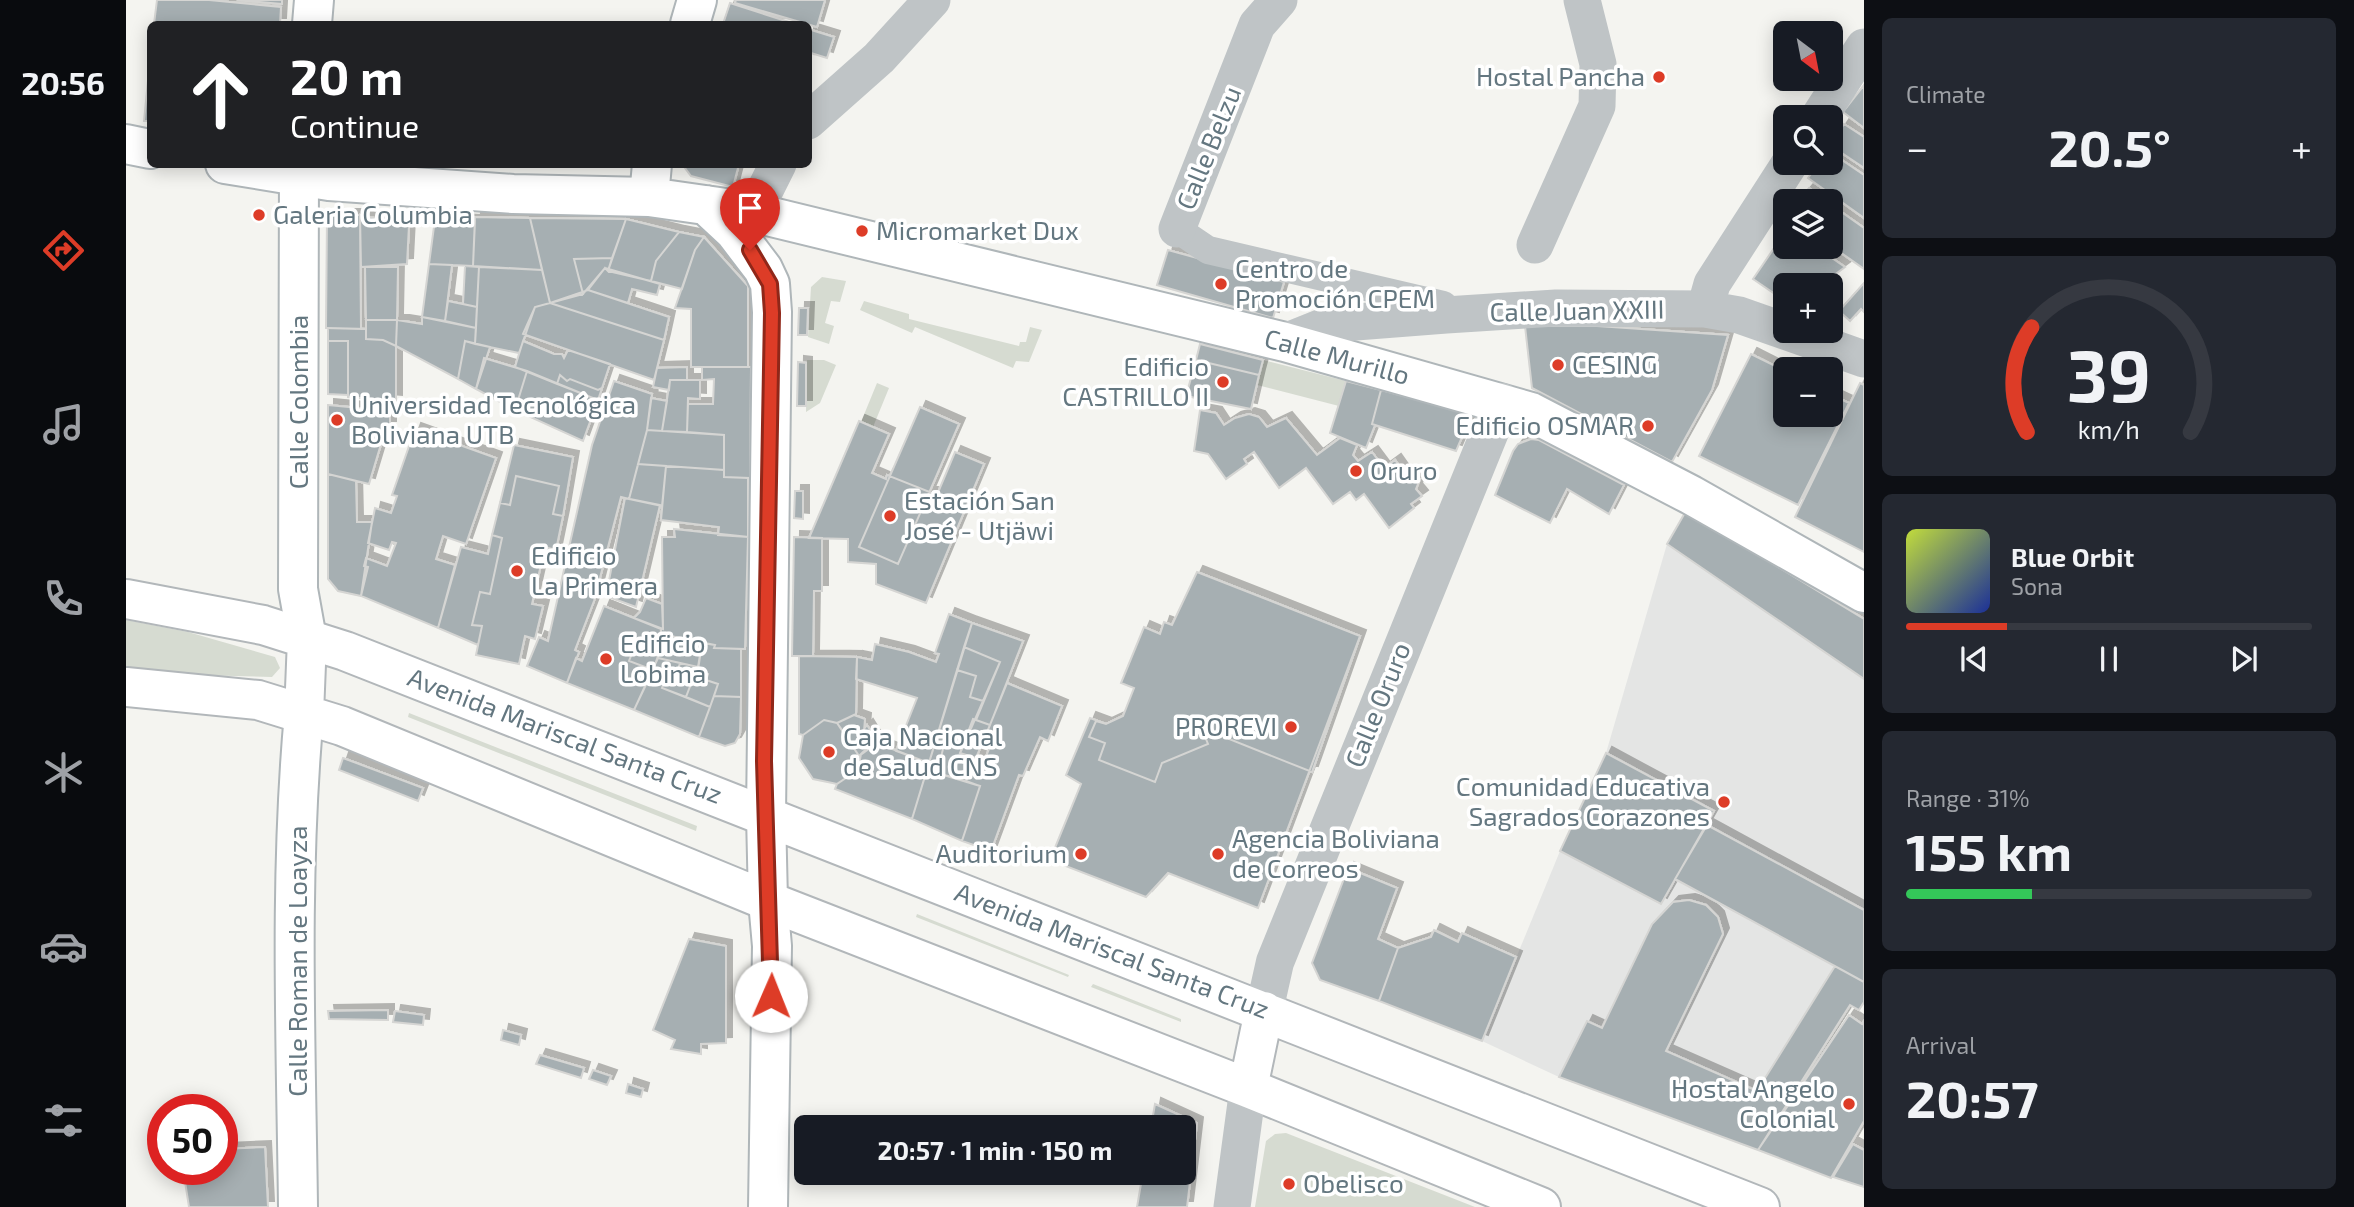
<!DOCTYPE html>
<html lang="en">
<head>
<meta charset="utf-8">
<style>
	:root { --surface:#171b24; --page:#242831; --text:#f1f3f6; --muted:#9ea1a6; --line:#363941; --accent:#dd3c27 }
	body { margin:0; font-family:"Exo 2",sans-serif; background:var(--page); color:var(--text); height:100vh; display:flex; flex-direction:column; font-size:26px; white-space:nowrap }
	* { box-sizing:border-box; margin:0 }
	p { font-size:23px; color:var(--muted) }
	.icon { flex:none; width:38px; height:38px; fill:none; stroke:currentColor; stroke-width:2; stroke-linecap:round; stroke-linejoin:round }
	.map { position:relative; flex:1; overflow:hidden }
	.details { display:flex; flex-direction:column; gap:18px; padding:18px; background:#0d0f14; width:490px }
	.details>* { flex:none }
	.banner { position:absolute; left:21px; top:21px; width:665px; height:147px; border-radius:10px; box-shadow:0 4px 18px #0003; background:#202124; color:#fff; overflow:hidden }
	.needle { width:46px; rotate:148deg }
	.controls { position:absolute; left:1647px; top:21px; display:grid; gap:14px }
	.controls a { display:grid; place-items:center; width:70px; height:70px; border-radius:10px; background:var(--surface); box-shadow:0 4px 18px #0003; font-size:35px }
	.speed { position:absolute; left:21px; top:1094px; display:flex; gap:14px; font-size:35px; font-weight:700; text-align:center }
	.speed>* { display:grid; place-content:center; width:91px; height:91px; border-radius:50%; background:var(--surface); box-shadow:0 4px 18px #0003; line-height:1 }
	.speed .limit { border:10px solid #d22; background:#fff; color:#111 }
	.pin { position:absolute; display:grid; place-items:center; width:60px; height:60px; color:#fff; margin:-72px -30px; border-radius:50% 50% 50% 0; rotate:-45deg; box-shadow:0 0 7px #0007 }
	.pin .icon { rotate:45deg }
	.me { position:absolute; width:77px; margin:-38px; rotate:1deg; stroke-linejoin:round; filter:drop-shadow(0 0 5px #0008) }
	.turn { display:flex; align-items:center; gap:24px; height:147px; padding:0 28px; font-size:32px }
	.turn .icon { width:91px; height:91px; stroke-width:2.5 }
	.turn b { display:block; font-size:49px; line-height:60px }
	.big { font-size:52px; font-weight:700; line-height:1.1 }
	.details .tile { flex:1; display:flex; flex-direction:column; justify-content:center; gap:10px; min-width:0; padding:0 24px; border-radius:10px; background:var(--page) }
	.details .dial { align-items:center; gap:0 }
	.dial svg { height:182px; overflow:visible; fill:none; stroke:var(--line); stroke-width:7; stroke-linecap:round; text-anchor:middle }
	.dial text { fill:var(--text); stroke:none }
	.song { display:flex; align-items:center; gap:21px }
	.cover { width:84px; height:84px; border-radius:10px; background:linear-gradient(135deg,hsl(70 70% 55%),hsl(230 70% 35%)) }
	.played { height:7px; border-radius:4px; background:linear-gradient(90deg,var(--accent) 25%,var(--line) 25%) }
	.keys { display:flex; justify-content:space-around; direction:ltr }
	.heat { display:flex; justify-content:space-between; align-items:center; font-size:38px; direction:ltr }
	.charge { height:10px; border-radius:5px; background:linear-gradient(90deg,#34c759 31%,var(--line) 0) }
	.trip { position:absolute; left:668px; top:1115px; width:402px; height:70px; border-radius:10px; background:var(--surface); box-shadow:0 4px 18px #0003; font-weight:700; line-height:70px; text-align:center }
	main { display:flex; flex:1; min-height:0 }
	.tab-bar { display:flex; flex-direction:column; width:126px; justify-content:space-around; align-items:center; background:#090b0e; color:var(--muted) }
	.tab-bar .icon { width:49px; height:49px }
	.tab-bar .selected { color:var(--accent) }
	.tab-bar b { font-size:32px; color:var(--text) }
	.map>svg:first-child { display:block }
	.built { fill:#e4e5e4 }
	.green { fill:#d6dbd1 }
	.building { fill:#a6afb2; stroke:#d5d5d3; stroke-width:2; filter:url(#shadow) }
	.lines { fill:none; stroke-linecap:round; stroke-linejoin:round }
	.secondary-casing { stroke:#afb6b9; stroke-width:42 }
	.primary-casing { stroke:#b2b7ba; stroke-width:42 }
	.pedestrian { stroke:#bfc4c6; stroke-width:28 }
	.minor { stroke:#bfc4c6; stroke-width:37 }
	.tertiary { stroke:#bfc4c6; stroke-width:38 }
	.secondary { stroke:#fff; stroke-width:38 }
	.primary { stroke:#fff; stroke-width:38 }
	.route-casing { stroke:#902719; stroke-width:18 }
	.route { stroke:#dd3c27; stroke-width:12 }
	.poi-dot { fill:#dd3c27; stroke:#fff; stroke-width:2.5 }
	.labels { text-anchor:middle; stroke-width:7; stroke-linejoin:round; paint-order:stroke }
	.poi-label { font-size:26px; fill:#647780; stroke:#fff; text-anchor:start }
	.street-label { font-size:26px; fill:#647780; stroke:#fff }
</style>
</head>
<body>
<main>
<nav class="tab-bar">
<b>20:56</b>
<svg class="icon selected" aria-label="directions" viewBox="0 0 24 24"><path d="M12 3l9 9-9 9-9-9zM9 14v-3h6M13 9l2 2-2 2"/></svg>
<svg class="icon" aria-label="music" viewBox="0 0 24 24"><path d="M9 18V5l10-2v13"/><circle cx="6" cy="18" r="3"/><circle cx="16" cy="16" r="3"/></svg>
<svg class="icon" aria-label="phone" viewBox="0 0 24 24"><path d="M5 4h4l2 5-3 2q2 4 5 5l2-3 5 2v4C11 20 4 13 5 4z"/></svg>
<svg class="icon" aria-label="climate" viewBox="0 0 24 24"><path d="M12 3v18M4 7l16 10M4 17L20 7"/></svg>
<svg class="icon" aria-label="car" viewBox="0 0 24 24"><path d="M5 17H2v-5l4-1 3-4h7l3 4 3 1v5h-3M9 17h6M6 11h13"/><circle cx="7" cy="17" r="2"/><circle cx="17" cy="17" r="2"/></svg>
<svg class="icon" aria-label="filters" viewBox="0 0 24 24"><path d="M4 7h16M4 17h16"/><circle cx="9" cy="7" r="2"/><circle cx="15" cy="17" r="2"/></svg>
</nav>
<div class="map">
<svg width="1738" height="1207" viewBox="0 0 1738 1207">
	<defs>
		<filter id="shadow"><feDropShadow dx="6" dy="-6" stdDeviation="0" flood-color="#0004"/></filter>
	</defs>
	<rect width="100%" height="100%" fill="#f4f4f0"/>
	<path class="built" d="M1560,511L1738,619V1002L1733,1010L1724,1005L1632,1150L1433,1077L1356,1041L1434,851L1480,753L1541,544Z"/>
	<path class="green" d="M696,277L720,281L714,302L705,301L699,323L708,326L703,344L682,337L685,287Z
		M738,301L783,314V319L893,346L894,342H900L904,327L916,330L903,362L890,361L887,368L789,327L786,333L734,310Z
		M681,360H698L710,365L694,403L680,412Z
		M1137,360L1220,381L1213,406L1131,385Z
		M751,383L763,388L747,427L735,422Z
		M0,620L62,632L149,657L154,668L146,677L67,675L0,667Z
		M283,713L571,826L570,831L282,717Z
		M791,914L943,975L942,977L790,917Z
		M967,984L1055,1019V1022L965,987Z
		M1160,1133L1349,1207H1129L1140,1141L1149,1134Z"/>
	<path class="building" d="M31,0H83L155,7L154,24H28Z
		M111,0H156V4Z
		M610,0H699L691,27L609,3Z
		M604,3L669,24H597Z
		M682,29L708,37L701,58L685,53L682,61Z
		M24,60V121H18Z
		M1738,85V128L1717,112Z
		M1718,124L1738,137V168L1704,145Z
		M1704,152L1738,175V218L1682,178L1693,163H1704Z
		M556,164H613L607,187L565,176Z
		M1683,188L1701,201H1672Z
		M1704,204L1738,228V269L1704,245Z
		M201,215H234L235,329L200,328Z
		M234,215L283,225L281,264L235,267Z
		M349,217L404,218L416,270L347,266Z
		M404,218L500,219L486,258L448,259L457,294L424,303Z
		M309,219L349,221L347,266L303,264Z
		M500,219L553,232L530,261L525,281L482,271Z
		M553,232L578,237L569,250L556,289L525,281L530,261Z
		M1659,232V247H1690L1719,267L1695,285H1659V301L1627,279Z
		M578,237L622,286V367H565V309L549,308L569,250Z
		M1042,250L1158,282L1147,318L1031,285Z
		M486,258L482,271L479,268L457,294L448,259Z
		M303,264L326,265L319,321L296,317Z
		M339,266L353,267L351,307L337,304Z
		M239,267H272L271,320H240Z
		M353,267L416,270L424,303L409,307L393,353L349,344Z
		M479,268L534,284L531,295L506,289L502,303L462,290Z
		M1738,283V312L1735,309L1724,321L1713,311Z
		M462,290L543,317L538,340L424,303Z
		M322,301L351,307L350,328L319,321Z
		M424,303L538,340L528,380L397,334L409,307Z
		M673,308H682L681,335H672Z
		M296,317L350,328L349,344L339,341L332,379L270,346L271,320L296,324Z
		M240,320H271L270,346L257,340L240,339Z
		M1399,326H1471L1602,335L1586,390L1546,462L1406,388Z
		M202,328L240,329V339L257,340L270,346V401L222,397V341H202Z
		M202,341H222V395L202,394Z
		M339,341L364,347L350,389L332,379Z
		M397,341L428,354H436L438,358L442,350L484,364L476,388L472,390L444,379L441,381L434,375L431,384L389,367Z
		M1074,344L1137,360L1133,375L1070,360Z
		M1625,354L1659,371V415H1704V394L1723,403L1672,505L1573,456Z
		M358,358L401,371L389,410L350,389Z
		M1070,360L1133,375L1125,409L1060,396Z
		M672,362L680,363V406H671Z
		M561,367V380H544L543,390L527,387L531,368Z
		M576,367H625L624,478L598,477V435L561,432L562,404H587L588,379L576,380Z
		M401,371L472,400L457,441L389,410Z
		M434,375L441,381L444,379L472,390L476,388L472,400L431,384Z
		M544,380H574V399L562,398L561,432L536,431Z
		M488,381L526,394L521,430L503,499L495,497L468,601L449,650L453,652L441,683L401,666L413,637L422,641L466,445Z
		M1220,381L1255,390L1246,424L1249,425L1240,448L1204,433Z
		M1734,383L1738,385V552L1669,517Z
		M1255,390L1346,414L1330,451L1246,424Z
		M525,398L541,401L536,431L521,430Z
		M202,405L264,411V427H256L255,444L243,484L202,474Z
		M794,407L833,424L772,564L733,547Z
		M1074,410L1090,413L1098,425L1109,418L1123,414L1133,417L1141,427L1160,418L1191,455L1214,438L1231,445L1227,455L1232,461L1246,452L1258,468L1269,460L1279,474L1294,479L1290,489L1296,496L1285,504L1288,508L1263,528L1238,494L1230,500L1224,492L1207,504L1180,468L1153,488L1128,452L1118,459L1121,464L1100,479L1082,454L1068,451Z
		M733,421L763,434L746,473L760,479L761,475L811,495L829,452L858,464L800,603L750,584V564L722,562V539L683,538Z
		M289,429L370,458L340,544L317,536L310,559L329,565L312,628L235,596L242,567L238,566L240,558L261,566L270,543L266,542L263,550L242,543L249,508L265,513L271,496L266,495Z
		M521,430L598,435V470L512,464Z
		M1405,439L1413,440L1498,485L1483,514L1441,489L1424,523L1369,495L1387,451L1392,444Z
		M388,445L447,457L437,516L427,514L433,486L390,476L384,505L374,503Z
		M512,464L540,466L536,506L503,499Z
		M540,466L598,470V477L622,478V537L592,535L593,527L535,520Z
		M202,474L230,481L231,522H246L235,596L212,591L202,579Z
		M390,476L433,486L427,514L437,516L430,550L419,547L406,604L417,606L409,639L399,636L393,664L350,655L356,626L346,625L354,592L364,594L376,538L366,535L374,503L384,505Z
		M669,491H677V519L668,518Z
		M499,498L534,505L510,607L480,596Z
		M1560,511L1738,619V679L1541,544Z
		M548,529L622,537L619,649L588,648L589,645L535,634V629H537L536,537H549Z
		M366,535L376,538L364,594L354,592L346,625L356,626L352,645L312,628L335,547L362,554Z
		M668,537L696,538V591H688L687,656H666Z
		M1071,572L1234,636L1132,908L1042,873L1020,897L924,860L955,784L940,775L964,718L980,724L997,716L1008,688L995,683L1018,627L1034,634L1038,622L1046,625Z
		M1071,572L1234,636L1186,772L1103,739L1107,729L1085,719L1078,734L1082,744L1036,763L1029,782L973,760L979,743L963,737L970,721L980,724L997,716L1008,688L995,683L1018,627L1034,634L1038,622L1046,625Z
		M520,598L536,604L537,629L508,618L514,612Z
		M478,606L535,629L532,656L509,646L503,661L527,670L508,710L441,683L450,658L456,661Z
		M823,614L846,623L803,763L770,751L791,698L730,679L731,657L746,660L749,644L783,652L810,662L813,654L809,653Z
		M846,623L897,641L864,725L850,720L874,662L838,647Z
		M535,634L576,643L572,667L532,658Z
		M576,643L589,645L588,648L615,649V697L588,696L592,684L580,680L582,674L572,670Z
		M509,646L532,656L527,670L503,661Z
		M838,647L874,662L857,701L844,697L850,676L831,670Z
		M673,656L731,657L730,714L711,723L698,720L677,735L673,734Z
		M532,658L554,663L551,673L542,671L536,688L584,707L573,737L508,710Z
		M554,663L572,667V670L582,674L580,680L568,676L560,697L536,688L542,671L551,673Z
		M831,670L850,676L844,697L857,701L837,747L819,741L811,773L854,786L836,841L786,819Z
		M568,676L592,684L584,707L560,697Z
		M881,683L936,706L922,741L914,737L897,776L893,775L865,851L836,841L854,786L840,781L851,756L859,759L867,739L859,737Z
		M588,696L615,697L614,734L609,743L599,746L573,737Z
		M728,715L739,719L738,731L735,733L730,727L719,734L711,723Z
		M847,719L864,725L850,758L834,753Z
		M698,720L711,723L733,756L735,754L732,770L711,784L687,779L673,758L677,735Z
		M741,725L751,741L744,748L735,733Z
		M730,727L744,748L733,756L719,734Z
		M819,741L837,747L834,753L850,758L840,781L811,773Z
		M748,742L803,763L786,819L709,789L711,784L732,770L735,754Z
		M1480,753L1588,811L1535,904L1434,851Z
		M217,758L297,788L292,801L213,770Z
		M1581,825L1738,910V982L1549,879Z
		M1222,868L1271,888L1252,939L1272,948L1253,1001L1194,980L1186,963Z
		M1563,900L1580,905L1592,917L1597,934L1540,1051L1631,1091L1709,966L1738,982V1002L1733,1010L1724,1005L1632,1150L1433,1077L1461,1021L1476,1028L1526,924L1547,902Z
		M1308,930L1332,942L1336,933L1390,957L1356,1041L1253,1001L1272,948L1305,937Z
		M563,939L600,946V1043L575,1044V1054L545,1049L549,1040L527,1030Z
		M262,1010V1020L203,1019L202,1011Z
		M269,1011L298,1015L297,1025L267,1022Z
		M1723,1015L1736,1024L1738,1021V1121L1705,1178L1632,1150Z
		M377,1030L395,1035L393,1045L375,1040Z
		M414,1055L458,1068L455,1078L410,1064Z
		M467,1070L485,1076L481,1085L463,1079Z
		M502,1084L517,1089L515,1097L500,1093Z
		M1029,1104L1071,1123L1061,1207H1011L1017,1172H1059V1127H1025Z
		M1727,1144L1738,1150V1187L1707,1177Z
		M139,1147L142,1207H63L57,1169H96V1149Z"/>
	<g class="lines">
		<defs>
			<path id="secondary" d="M186,24L188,0
				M564,24L571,0
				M0,144L24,149
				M99,164L203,181L387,194L523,197L621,211L1159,342L1405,412L1565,495L1738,593
				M173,164L172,589L181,639
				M523,197L526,164
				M580,205L608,231L637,269L644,284L646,312L640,815
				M172,1207C170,1043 163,877 178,714
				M642,1207L646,946L642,901"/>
			<path id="primary" d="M0,599L137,625L219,651L1634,1207
				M0,687L132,700L216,726L642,901L1122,1088L1415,1207
				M178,714L181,639
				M640,815L642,901
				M1122,1088L1138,1011"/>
		</defs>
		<use href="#secondary" class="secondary-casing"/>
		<use href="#primary" class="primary-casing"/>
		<path class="pedestrian" d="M1051,229L1082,250L1317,305L1319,314"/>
		<path class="minor" d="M1693,117L1738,47
			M682,121L753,58L806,0
			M621,211L637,194L652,164
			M1051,229L1131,25L1153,0
			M1409,245L1471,106L1472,64L1456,0
			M1579,309L1586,284L1664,163
			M1159,342L1204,324L1320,315L1430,308L1579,309L1613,315L1738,359
			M1106,1207L1122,1088"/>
		<path class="tertiary" d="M1138,1011L1149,962L1376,402"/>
		<use href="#secondary" class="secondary"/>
		<use href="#primary" class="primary"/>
	</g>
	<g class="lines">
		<defs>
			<path id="route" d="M624,250L644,284L646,313L638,761L645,996"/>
		</defs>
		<use href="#route" class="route-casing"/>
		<use href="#route" class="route"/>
	</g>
	<g class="poi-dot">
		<circle cx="1533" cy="77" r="7"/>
		<circle cx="133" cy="215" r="7"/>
		<circle cx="736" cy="231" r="7"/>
		<circle cx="1095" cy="284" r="7"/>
		<circle cx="1432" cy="365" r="7"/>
		<circle cx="1097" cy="382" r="7"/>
		<circle cx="211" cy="420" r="7"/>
		<circle cx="1522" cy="426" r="7"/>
		<circle cx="1230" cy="471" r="7"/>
		<circle cx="764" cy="516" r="7"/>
		<circle cx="391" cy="571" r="7"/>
		<circle cx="480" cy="659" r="7"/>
		<circle cx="1165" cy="727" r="7"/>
		<circle cx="703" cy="752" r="7"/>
		<circle cx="1598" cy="802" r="7"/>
		<circle cx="955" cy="854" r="7"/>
		<circle cx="1092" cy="854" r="7"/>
		<circle cx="1723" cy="1104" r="7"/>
		<circle cx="1163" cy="1184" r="7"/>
	</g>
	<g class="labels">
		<g class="poi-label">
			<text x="1519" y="86" text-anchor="end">Hostal Pancha</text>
			<text x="147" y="224">Galeria Columbia</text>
			<text x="750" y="240">Micromarket Dux</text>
			<text x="1109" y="278">Centro de<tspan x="1109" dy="30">Promoción CPEM</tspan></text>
			<text x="1446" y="374">CESING</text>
			<text x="1083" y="376" text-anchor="end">Edificio<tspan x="1083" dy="30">CASTRILLO II</tspan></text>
			<text x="225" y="414">Universidad Tecnológica<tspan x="225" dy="30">Boliviana UTB</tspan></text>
			<text x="1508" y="435" text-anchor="end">Edificio OSMAR</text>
			<text x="1244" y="480">Oruro</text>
			<text x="778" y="510">Estación San<tspan x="778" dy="30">José - Utjäwi</tspan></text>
			<text x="405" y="565">Edificio<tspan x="405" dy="30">La Primera</tspan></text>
			<text x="494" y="653">Edificio<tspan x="494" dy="30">Lobima</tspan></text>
			<text x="1151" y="736" text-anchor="end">PROREVI</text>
			<text x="717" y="746">Caja Nacional<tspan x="717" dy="30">de Salud CNS</tspan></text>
			<text x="1584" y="796" text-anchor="end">Comunidad Educativa<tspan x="1584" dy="30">Sagrados Corazones</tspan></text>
			<text x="1106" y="848">Agencia Boliviana<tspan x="1106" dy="30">de Correos</tspan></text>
			<text x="941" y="863" text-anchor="end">Auditorium</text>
			<text x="1709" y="1098" text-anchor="end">Hostal Angelo<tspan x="1709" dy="30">Colonial</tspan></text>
			<text x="1177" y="1193">Obelisco</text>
		</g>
		<g class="street-label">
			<text transform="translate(1083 148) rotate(-68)" y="9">Calle Belzu</text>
			<text transform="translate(1451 311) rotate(-1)" y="9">Calle Juan XXIII</text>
			<text transform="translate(1211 357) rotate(15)" y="9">Calle Murillo</text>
			<text transform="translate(173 402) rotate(-90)" y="9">Calle Colombia</text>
			<text transform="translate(1252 705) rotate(-68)" y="9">Calle Oruro</text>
			<text transform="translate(439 736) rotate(21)" y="9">Avenida Mariscal Santa Cruz</text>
			<text transform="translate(986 951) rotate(21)" y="9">Avenida Mariscal Santa Cruz</text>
			<text transform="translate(172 961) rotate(-90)" y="9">Calle Roman de Loayza</text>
		</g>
	</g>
</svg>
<div class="controls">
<a><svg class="needle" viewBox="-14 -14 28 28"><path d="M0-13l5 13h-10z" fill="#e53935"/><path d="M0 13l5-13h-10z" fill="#9ea1a6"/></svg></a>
<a><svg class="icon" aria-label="search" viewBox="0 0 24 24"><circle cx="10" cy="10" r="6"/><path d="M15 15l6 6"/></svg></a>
<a><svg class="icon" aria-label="layers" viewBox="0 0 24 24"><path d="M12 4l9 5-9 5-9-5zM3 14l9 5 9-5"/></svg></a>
<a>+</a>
<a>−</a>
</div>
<div class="speed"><div class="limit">50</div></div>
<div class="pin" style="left:624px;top:250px;background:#d93025"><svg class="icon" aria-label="arrive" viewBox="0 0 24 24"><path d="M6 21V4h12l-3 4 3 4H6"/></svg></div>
<svg class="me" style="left:645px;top:996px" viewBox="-20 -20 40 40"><circle r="19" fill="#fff"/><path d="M0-13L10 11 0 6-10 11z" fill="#dd3c27"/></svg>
<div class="trip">20:57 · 1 min · 150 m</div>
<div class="banner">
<div class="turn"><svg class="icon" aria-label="ahead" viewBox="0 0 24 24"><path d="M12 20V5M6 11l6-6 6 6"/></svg><div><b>20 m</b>Continue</div></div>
</div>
</div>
<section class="details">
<div class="tile"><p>Climate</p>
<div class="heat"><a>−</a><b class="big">20.5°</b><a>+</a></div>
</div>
<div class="tile dial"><svg viewBox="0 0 100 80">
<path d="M14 69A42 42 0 1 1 86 69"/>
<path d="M14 69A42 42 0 0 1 16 23" stroke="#dd3c27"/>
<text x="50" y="56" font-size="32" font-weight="700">39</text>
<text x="50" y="72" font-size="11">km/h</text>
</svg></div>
<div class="tile">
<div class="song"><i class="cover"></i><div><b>Blue Orbit</b><p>Sona</p></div></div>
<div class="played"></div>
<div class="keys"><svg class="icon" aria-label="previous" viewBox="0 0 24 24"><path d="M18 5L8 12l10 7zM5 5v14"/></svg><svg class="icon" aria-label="pause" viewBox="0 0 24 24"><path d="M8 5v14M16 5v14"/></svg><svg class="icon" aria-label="next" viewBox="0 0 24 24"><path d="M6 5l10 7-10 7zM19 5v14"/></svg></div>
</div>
<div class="tile"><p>Range · 31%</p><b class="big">155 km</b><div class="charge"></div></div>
<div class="tile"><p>Arrival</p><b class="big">20:57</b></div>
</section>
</main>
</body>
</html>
